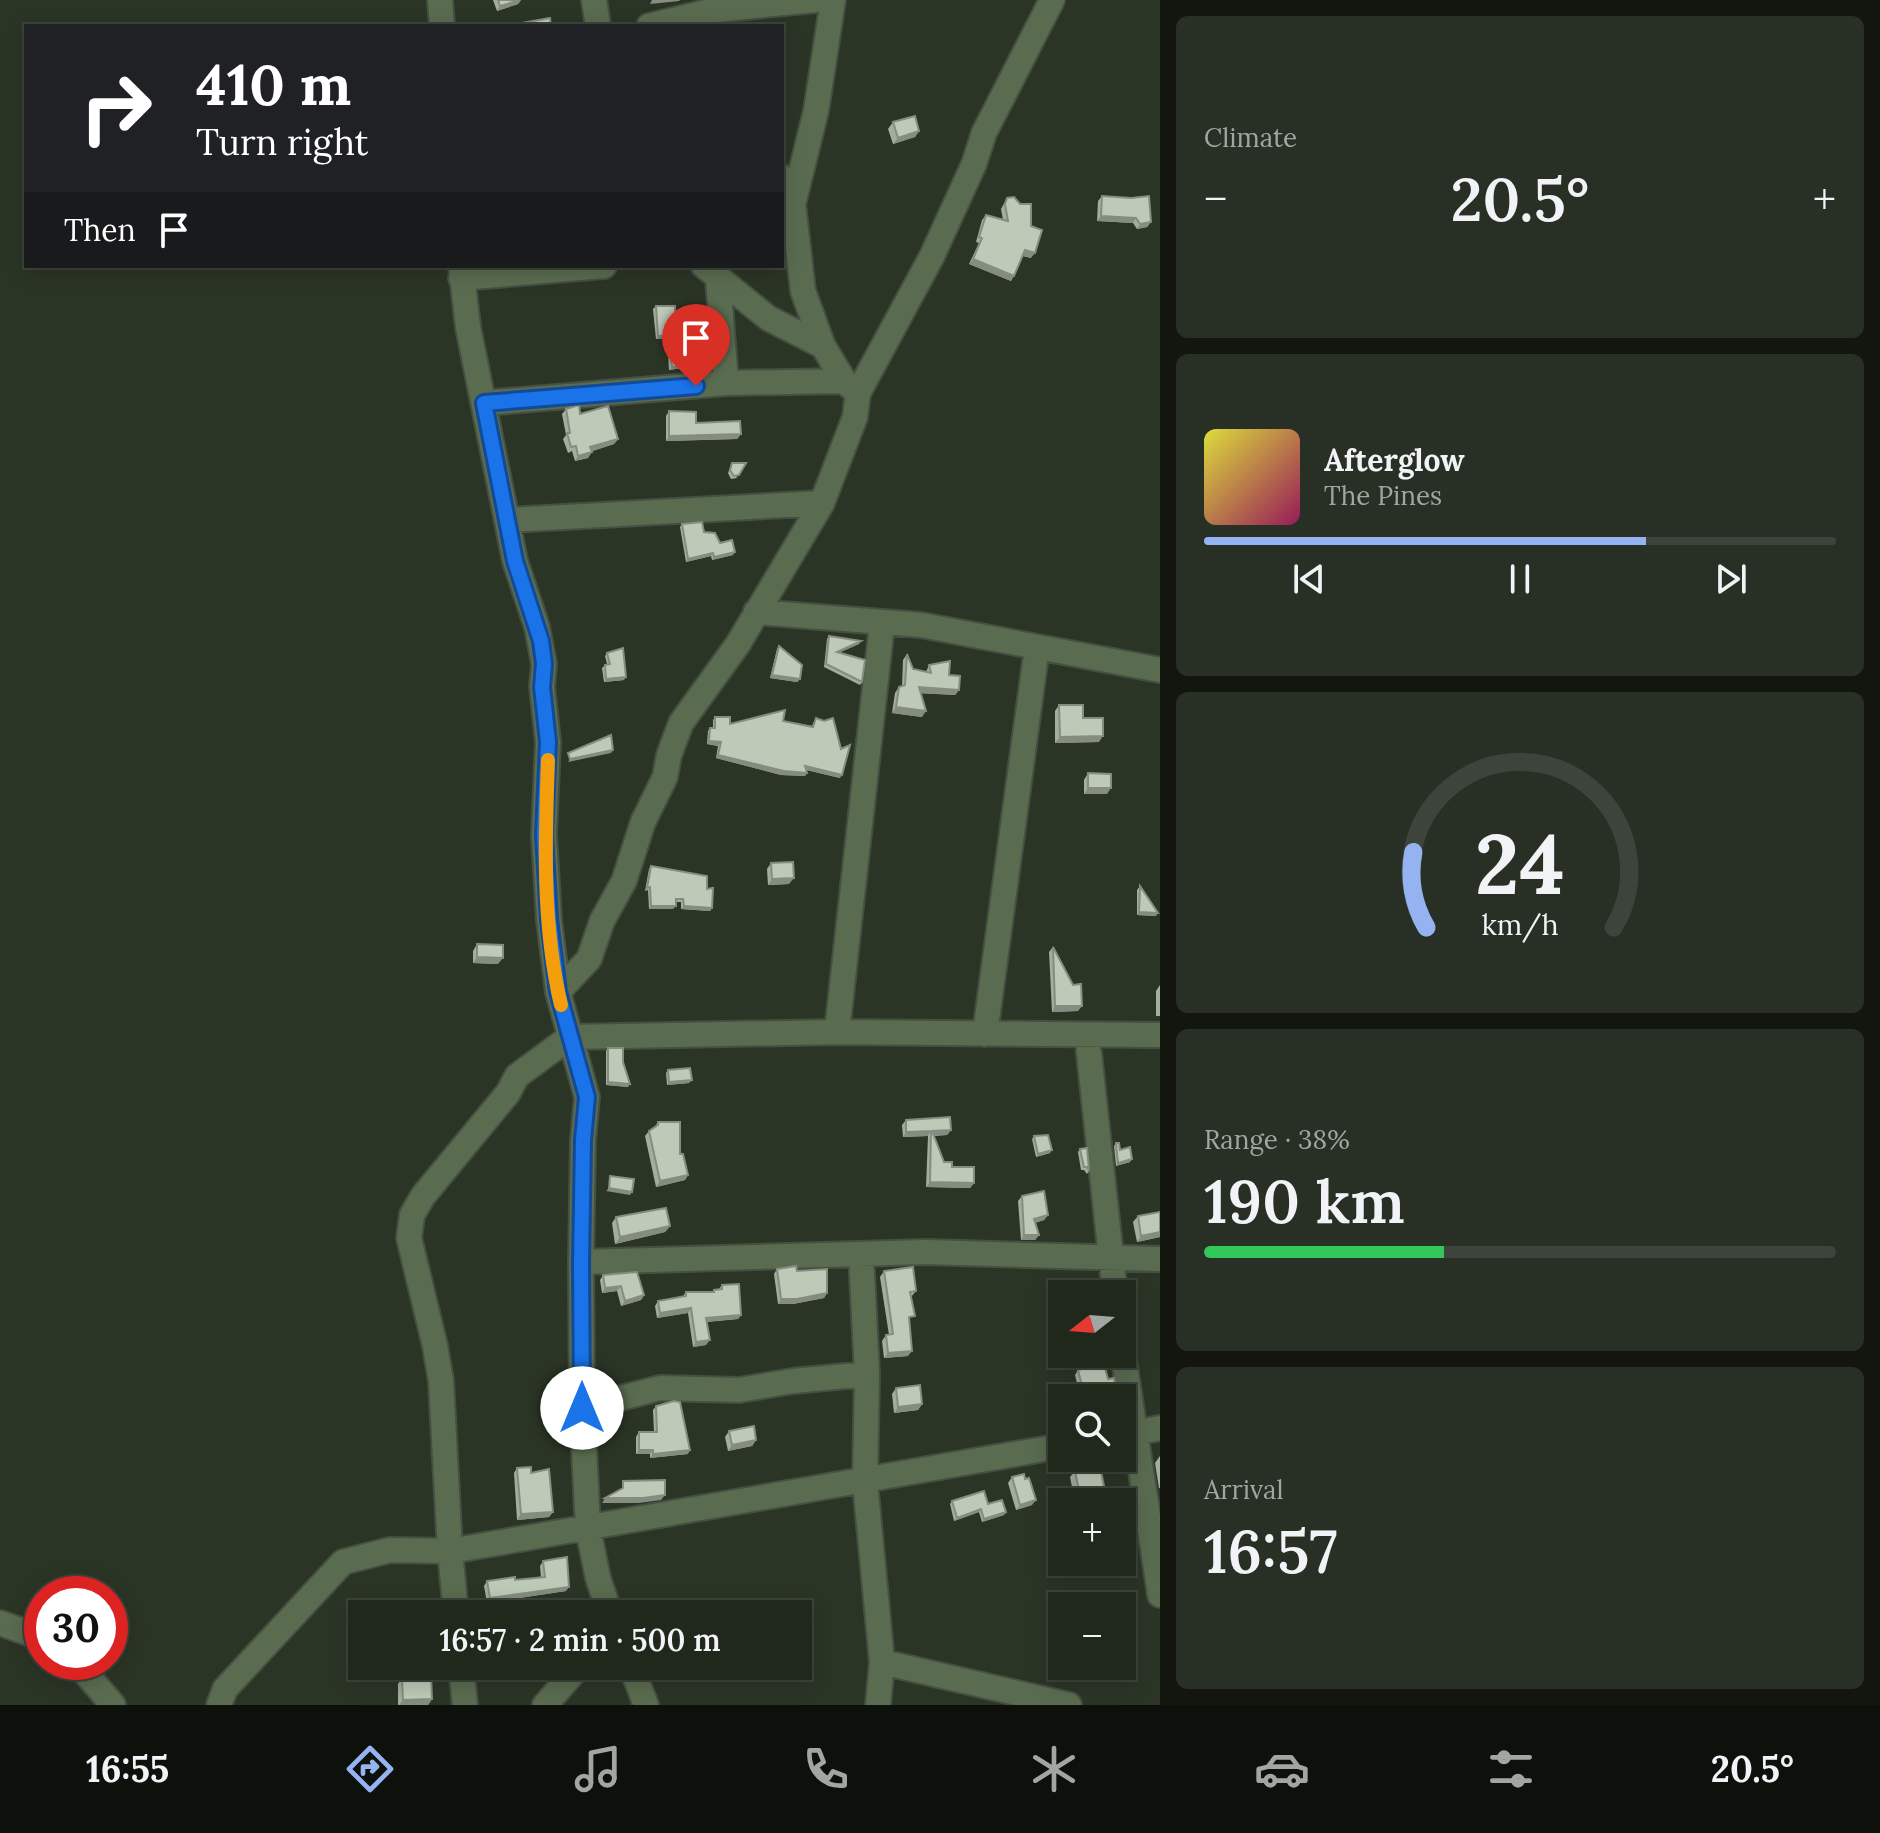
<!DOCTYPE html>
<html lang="en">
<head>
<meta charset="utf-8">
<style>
	:root { --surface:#20281c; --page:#283025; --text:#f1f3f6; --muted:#a2a6a3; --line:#3d443b; --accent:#95b2f1 }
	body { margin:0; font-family:Lora,serif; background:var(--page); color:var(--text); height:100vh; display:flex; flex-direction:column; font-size:30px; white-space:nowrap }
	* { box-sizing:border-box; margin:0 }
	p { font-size:26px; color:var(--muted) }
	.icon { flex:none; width:44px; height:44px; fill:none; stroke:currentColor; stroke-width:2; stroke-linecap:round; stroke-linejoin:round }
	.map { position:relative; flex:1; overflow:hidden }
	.details { display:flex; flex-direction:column; gap:16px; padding:16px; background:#12160f; width:720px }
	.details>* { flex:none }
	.top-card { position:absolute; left:24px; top:24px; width:760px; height:244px; border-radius:0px; box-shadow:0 4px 20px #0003,0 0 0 2px var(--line); background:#202124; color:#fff; overflow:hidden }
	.needle { width:52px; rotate:253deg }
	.fabs { position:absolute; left:1048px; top:1280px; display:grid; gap:16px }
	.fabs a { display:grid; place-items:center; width:88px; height:88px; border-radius:0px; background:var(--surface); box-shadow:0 4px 20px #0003,0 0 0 2px var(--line); font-size:40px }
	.speed { position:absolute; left:24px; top:1576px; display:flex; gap:16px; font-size:40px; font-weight:700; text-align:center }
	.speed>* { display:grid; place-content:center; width:104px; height:104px; border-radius:50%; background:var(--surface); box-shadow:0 4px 20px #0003,0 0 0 2px var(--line); line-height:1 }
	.speed .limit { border:12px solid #d22; background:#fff; color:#111 }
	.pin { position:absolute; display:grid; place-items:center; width:68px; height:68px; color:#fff; margin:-82px -34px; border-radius:50% 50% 50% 0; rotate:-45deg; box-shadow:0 0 8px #0007 }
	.pin .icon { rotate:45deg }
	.me { position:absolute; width:88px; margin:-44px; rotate:0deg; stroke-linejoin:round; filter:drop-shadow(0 0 6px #0008) }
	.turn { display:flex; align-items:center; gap:28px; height:168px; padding:0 40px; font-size:36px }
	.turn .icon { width:104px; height:104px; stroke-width:2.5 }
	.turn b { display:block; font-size:56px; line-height:68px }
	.then { display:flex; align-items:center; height:76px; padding:0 40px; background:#0003; gap:16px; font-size:30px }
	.big { font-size:60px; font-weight:600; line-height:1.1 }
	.details .card { flex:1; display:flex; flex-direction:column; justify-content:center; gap:12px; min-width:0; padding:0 28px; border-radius:12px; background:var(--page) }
	.details .dial { align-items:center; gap:0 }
	.dial svg { height:208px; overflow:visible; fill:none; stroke:var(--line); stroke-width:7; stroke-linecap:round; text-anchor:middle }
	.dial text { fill:var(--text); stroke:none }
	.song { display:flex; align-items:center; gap:24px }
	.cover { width:96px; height:96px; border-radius:12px; background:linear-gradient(135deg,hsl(60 70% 55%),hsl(330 70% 35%)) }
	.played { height:8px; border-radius:4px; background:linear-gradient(90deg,var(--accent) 70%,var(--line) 70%) }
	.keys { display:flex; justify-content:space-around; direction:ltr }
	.heat { display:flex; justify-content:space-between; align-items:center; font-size:44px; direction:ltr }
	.charge { height:12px; border-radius:6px; background:linear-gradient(90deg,#34c759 38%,var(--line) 0) }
	.trip { position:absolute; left:348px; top:1600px; width:464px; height:80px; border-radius:0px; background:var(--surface); box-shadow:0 4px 20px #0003,0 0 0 2px var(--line); font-weight:600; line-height:80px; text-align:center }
	.tabs { display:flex; height:128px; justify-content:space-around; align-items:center; background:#0d100b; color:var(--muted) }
	.tabs .icon { width:56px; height:56px }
	.tabs .active { color:var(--accent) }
	.tabs b { font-size:36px; color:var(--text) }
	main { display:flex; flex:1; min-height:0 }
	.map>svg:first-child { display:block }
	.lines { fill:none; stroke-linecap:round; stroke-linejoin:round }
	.minor-casing { stroke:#465042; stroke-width:28 }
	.minor { stroke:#5a6c50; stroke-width:24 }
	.wall { fill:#a3ae9e }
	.shaded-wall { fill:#858d81 }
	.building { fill:#becab8; stroke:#858d81; stroke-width:2 }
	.route-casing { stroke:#114b97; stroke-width:20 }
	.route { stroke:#1a73e8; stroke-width:14 }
	.slow { stroke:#f59e0b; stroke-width:14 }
</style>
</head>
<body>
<main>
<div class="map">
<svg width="1160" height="1705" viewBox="0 0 1160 1705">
	<rect width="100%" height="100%" fill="#2b3526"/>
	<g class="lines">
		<defs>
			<path id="minor" d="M440,0L442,26
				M594,0L598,26
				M649,26L715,10L815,0
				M782,177L793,204L803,291L823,346L844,381L853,389
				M793,204L816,111L833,0
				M461,266L468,327L515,561L537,627L544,664L542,687L548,742L544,835L549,920L558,992L587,1097L583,1140L581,1262L582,1408L588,1529L598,1578L610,1614
				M704,266L768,318L823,346
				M461,278L604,266
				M718,279L726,383
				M484,403L726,383L844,381
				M509,520L822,503
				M756,612L921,625L1160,670
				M558,992L589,959L602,921L624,881L643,822L665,777L669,755L681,723L738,644L822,503L855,417L858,393L932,256L974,164L984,133L1052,0
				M837,1032L882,624
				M985,1034L1037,647
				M1087,1035L1115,1294
				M861,1254L867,1374L865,1482L882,1662L878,1705
				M581,1262L926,1252L1160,1259
				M1122,1347L1160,1595
				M582,1408L660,1388L739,1390L793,1381L867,1374
				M1122,1435L1160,1428
				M456,1614L450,1551L1062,1446
				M0,1623L42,1638
				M76,1662L113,1705
				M882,1662L1069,1705
				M461,1666L465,1705
				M631,1666L646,1705
				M219,1705L225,1689L343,1562L390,1550L450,1551L441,1381L435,1346L409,1238L412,1215L423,1196L508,1093L517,1076L570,1037L837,1032L1160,1035
				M545,1705L574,1672L584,1666"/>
		</defs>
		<use href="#minor" class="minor-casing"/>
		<use href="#minor" class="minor"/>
	</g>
	<path class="wall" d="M493,0H521L518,4L497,11Z
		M893,122L919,131L915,137L893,144L888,129Z
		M1102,196L1151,222L1147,227L1137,229L1133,223L1097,221L1098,201Z
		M1007,198L1031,258L1022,256L1011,281L969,264L979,243L976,242L982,220L986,215L1003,220L1001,209Z
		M656,306L675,322L685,365L682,368L669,370L667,338L656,339L653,309Z
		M566,409L580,414L618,439L614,444L592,451L588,458L575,461L572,451L568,453L563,439L566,435L562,414Z
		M669,411L696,423L741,434L737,439L666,441V416Z
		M732,463L737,478L731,479L728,473Z
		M682,524L704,532L720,543L733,555L712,560L711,556L686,562L680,527Z
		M829,636L859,644L840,652L862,682L860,685L824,667L827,639Z
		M779,646L800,679L797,682L770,678L777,649Z
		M607,653L624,680L604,682L602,668L605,665L607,664L605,656Z
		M907,654L913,669L926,672L929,665L949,675L959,690L955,695L921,693L922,717L892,713L895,693L899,687L902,686L903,660Z
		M1059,705L1083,718L1099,742L1055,743V711Z
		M715,717L730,724L783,721L812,726L816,718L840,778L806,770L807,773L805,776L781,775L716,758L718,746L707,744L708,731L710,728H713V720Z
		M1088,773L1107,794H1084V780Z
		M771,863L789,884L768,885L767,869Z
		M651,866L707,889L712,908L710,911L681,909V902H676L673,909H649L648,890L645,891L649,869Z
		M1140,886L1156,916L1137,915V890Z
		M477,944L498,964L473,963V951Z
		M1053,947L1078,1011L1052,1012L1049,952Z
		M1160,985V1016H1156V991Z
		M608,1048L623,1062L628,1087L606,1085V1051Z
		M668,1070L689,1083L667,1085L666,1073Z
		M906,1120L951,1130L947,1135L934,1136L944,1162L974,1183L970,1188L926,1187L928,1136L903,1137L902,1125Z
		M658,1122L680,1154L688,1175L685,1180L656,1187L645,1136L649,1131L654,1128Z
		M1034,1136L1050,1153L1036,1157L1032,1139Z
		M1116,1143L1120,1150L1130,1162L1116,1166L1114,1146Z
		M1080,1149L1089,1171L1087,1174L1084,1170H1081L1078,1152Z
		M1022,1196L1048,1215L1044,1220L1035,1223L1039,1235L1035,1240H1021L1018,1201Z
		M1160,1212V1237L1137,1242L1133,1222L1138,1216Z
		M616,1217L670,1226L665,1232L615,1244L612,1223Z
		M777,1269L797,1271L827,1293L824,1298L793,1304H778L774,1274Z
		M884,1271L916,1291L911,1297L908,1356L884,1358L882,1341L886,1335H889L880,1277Z
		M603,1275L644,1295L641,1300L621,1306L617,1291L602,1293L600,1280Z
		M722,1285L741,1315L738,1319L707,1322L706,1345L693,1347L688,1313L657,1318L655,1306L658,1301L683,1296L686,1292H712L714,1290L719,1289Z
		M1078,1370L1108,1379L1117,1398H1066L1080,1395L1075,1375Z
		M896,1388L922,1404L918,1410L894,1413L892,1394Z
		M656,1406L688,1454L650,1458V1454H636V1437L639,1432H654L653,1410Z
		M729,1431L756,1440L752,1446L728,1451L725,1437Z
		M1160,1456V1488H1159L1155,1463Z
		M517,1468L531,1473L553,1512L549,1517L517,1520L514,1473Z
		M1075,1471L1101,1497L1075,1502L1070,1477Z
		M1012,1477L1032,1505L1016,1510L1008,1483Z
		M952,1501L988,1504L1006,1512L1004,1515L982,1522L979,1512L954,1521L950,1504Z
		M543,1561L566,1591L487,1603L484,1586L487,1581L515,1580L541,1578L540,1566Z
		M402,1678L432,1699L428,1705H398V1684Z"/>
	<path class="shaded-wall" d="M521,0L518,4L497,11L500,6Z
		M652,0H680L679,1L650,4Z
		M919,131L915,137L893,144L898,138Z
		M1101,216L1136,218L1133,223L1097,221Z
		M1151,222L1147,227L1137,229L1140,224Z
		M1025,250L1035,253L1031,258L1021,255Z
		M973,259L1014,276L1011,281L969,264Z
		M669,335L667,338L656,339L658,336Z
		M685,365L682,368L669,370L672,367Z
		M741,434L737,439L666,441L669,436Z
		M618,439L614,444L587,453L590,447Z
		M592,452L588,458L575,461L578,456Z
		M735,552L733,555L712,560L714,557Z
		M713,553L711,556L686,562L688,559Z
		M861,641L859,644L834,655L837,652Z
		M772,675L800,679L797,682L770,678Z
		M626,677L624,680L604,682L606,679Z
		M919,687L959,690L955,695L915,693Z
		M896,707L926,711L922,717L892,713Z
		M1103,736L1099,742L1055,743L1060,737Z
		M709,741L721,742L718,746L707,744Z
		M613,750L611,753L568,762L570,759Z
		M718,755L807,773L805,776L781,775L716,758Z
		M805,766L842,775L840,778L803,769Z
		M1088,788H1111L1107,794H1084Z
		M794,878L789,884L768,885L772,879Z
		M651,906H676L673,909H649Z
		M684,906L712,908L710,911L681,909Z
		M1139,912L1158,913L1156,916L1137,915Z
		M477,957L503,958L498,964L473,963Z
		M1055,1006H1082L1078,1011L1052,1012Z
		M692,1080L689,1083L667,1085L669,1082Z
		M608,1082L630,1084L628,1087L606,1085Z
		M951,1130L947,1135L931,1136L932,1131Z
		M931,1131L928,1136L903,1137L906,1132Z
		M1052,1150L1050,1153L1036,1157L1038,1154Z
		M1132,1159L1130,1162L1116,1166L1118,1163Z
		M688,1175L685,1180L656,1187L660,1181Z
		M930,1182L974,1183L970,1188L926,1187Z
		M609,1188L632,1192L630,1195L606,1191Z
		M1048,1215L1044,1220L1031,1224L1034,1219Z
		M670,1226L665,1232L615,1244L620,1237Z
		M1160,1232V1237L1137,1242L1141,1236Z
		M1024,1235H1039L1035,1240H1021Z
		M621,1286L617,1291L602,1293L605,1288Z
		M827,1293L824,1298L793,1304H778L781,1299Z
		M644,1295L641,1300L621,1306L625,1301Z
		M691,1308L688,1313L657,1318L660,1313Z
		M741,1315L738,1319L703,1322L706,1318Z
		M710,1340L706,1345L693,1347L696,1342Z
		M912,1351L908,1356L884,1358L888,1353Z
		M922,1404L918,1410L894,1413L898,1407Z
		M756,1440L752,1446L728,1451L732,1445Z
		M639,1450H653L650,1454H636Z
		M690,1450L688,1454L650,1458L653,1454Z
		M1105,1491L1101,1497L1076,1502L1080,1496Z
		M665,1495L661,1500L639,1503H602L605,1498Z
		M1036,1500L1032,1505L1016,1510L1020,1505Z
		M981,1509L979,1512L954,1521L957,1518Z
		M553,1512L549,1517L517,1520L521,1514Z
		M1006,1512L1004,1515L982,1522L984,1519Z
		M569,1587L566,1591L487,1603L490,1598Z
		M432,1699L428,1705H399L403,1700Z"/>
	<path class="building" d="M498,0H520L500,6Z
		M550,18L551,26H506Z
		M915,116L919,131L898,138L893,122Z
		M1102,196L1131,198L1149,196L1151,222L1140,224L1136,218L1101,216Z
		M1014,197L1020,204H1031V226L1042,230L1035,253L1025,250L1014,276L973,259L982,238L979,237L986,215L1008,221L1005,204L1007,198Z
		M656,306H675V322L680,323L685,365L672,367L669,335L658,336Z
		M579,405L580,414L608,406L618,439L590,447L592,452L578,456L576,446L571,447L567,433H570L566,409Z
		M669,411L696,412V423L740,421L741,434L669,436Z
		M732,463H746L739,475L734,476L730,470Z
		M702,522L704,532L715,533L720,543L732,540L735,552L714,557L713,553L688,559L682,524Z
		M829,636L861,641L837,652L865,660L862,682L826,664Z
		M779,646L802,665L800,679L772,675Z
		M623,648L626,677L606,679L605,665L610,664L607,653Z
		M907,654L913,669L931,673L929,665L950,661L949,675L960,676L959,690L919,687L926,711L896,707L899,687L905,685Z
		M1059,705H1083V718H1103V736L1060,737Z
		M785,710L783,721L813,727L816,718L824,721L833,718L841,749L850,745L842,775L805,766L807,773L784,771L718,755L721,742L709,741L710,728H715V717H730V724Z
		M611,735L613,750L570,759L568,753Z
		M1088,773L1111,774V788H1088Z
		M793,862L794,878L772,879L771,863Z
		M651,866L707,876V889L713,888L712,908L684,906L683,899H676V906H651L650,887L647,888Z
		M1140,886L1158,913L1139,912Z
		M477,944L503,945V958L477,957Z
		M1053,947L1073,985L1081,984L1082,1006H1055Z
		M608,1048H623V1062L630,1084L608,1082Z
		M690,1068L692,1080L669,1082L668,1070Z
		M950,1117L951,1130L932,1131L944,1162H952V1167H974V1183L930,1182L931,1131L906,1132V1120Z
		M658,1122H680V1154H683L688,1175L660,1181L649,1131L658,1125Z
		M1048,1135L1052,1150L1038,1154L1034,1136Z
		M1116,1143H1119L1120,1150L1130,1147L1132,1159L1118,1163Z
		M1087,1148L1089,1171L1087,1167H1084L1080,1149Z
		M610,1176L634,1179L632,1192L609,1188Z
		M1044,1191L1048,1215L1034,1219L1039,1235H1024L1022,1196Z
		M666,1208L670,1226L620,1237L616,1217Z
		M1160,1212V1232L1141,1236L1138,1216Z
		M796,1266L797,1271L827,1269V1293L797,1299H781L777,1269Z
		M913,1267L916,1291L910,1292L915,1316L909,1317L912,1351L888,1353L886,1335L893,1334L884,1271Z
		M637,1272L644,1295L625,1301L621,1286L605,1288L603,1275Z
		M739,1284L741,1315L706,1318L710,1340L696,1342L691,1308L660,1313L658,1301L686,1296V1292H714V1290L722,1289V1285Z
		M1104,1364L1108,1379L1114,1378L1117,1398H1067L1084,1394L1078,1370Z
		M920,1385L922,1404L898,1407L896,1388Z
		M674,1401L680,1402L690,1450L653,1454V1450H639V1432H657L656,1406Z
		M754,1426L756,1440L732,1445L729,1431Z
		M1100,1466L1105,1491L1080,1496L1075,1471Z
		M531,1467V1473L549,1469L553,1512L521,1514L517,1468Z
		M1024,1474L1025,1479L1029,1478L1036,1500L1020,1505L1012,1477Z
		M665,1480V1495L643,1498H605L623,1488V1481Z
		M984,1491L988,1504L1002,1500L1006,1512L984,1519L981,1509L957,1518L952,1501Z
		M567,1557L569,1587L490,1598L487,1581L515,1577V1580L545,1577L543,1561Z
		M431,1674L432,1699L403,1700L402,1678Z"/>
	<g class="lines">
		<defs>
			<path id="route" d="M582,1408L581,1262L583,1140L587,1097L558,992L549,920L544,835L548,742L542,687L544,664L541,641L515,561L484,403L696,386"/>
		</defs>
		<use href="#route" class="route-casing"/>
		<use href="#route" class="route"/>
		<path class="slow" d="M548,760C545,842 542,924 561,1005"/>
	</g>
</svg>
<div class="fabs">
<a><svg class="needle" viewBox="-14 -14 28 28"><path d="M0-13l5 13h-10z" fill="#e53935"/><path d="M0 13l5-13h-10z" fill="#a2a6a3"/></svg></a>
<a><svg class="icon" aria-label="search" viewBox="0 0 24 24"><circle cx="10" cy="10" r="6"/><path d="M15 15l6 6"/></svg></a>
<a>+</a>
<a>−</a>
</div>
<div class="speed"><div class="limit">30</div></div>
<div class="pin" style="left:696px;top:386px;background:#d93025"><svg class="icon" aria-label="arrive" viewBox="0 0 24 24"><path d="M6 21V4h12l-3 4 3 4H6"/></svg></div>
<svg class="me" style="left:582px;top:1408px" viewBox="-20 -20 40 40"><circle r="19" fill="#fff"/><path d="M0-13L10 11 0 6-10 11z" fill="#1a73e8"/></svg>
<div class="trip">16:57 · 2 min · 500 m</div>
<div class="top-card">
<div class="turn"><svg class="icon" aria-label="right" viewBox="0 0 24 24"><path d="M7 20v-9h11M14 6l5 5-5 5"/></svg><div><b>410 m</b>Turn right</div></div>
<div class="then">Then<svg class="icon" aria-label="arrive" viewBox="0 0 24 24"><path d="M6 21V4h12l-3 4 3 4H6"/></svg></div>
</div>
</div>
<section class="details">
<div class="card"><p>Climate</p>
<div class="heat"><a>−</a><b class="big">20.5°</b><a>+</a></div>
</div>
<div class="card">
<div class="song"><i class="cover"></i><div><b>Afterglow</b><p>The Pines</p></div></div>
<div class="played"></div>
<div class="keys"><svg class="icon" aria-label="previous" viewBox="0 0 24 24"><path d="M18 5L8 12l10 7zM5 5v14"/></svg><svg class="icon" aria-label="pause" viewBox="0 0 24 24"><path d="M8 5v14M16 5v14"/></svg><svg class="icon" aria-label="next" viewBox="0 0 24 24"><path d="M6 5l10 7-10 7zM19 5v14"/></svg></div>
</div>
<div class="card dial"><svg viewBox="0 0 100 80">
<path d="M14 69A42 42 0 1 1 86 69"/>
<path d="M14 69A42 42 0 0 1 9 40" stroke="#95b2f1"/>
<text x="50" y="56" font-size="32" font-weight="700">24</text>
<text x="50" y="72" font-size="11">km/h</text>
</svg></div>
<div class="card"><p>Range · 38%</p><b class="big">190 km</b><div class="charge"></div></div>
<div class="card"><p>Arrival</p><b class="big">16:57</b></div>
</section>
</main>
<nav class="tabs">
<b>16:55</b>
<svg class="icon active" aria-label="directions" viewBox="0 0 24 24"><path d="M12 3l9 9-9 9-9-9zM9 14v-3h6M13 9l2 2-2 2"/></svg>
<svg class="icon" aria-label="music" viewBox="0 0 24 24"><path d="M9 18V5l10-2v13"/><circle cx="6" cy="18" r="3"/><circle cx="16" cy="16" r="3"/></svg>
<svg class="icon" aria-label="phone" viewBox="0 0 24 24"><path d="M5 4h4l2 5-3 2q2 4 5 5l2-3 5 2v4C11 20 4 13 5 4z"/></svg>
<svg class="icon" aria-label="climate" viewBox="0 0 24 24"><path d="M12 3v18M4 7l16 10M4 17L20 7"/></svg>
<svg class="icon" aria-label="car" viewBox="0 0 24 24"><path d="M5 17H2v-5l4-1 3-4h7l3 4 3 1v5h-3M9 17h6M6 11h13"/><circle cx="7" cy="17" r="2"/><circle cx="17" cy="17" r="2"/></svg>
<svg class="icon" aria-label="filters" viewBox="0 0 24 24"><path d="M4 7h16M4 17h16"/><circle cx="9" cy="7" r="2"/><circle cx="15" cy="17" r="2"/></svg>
<b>20.5°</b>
</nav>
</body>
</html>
